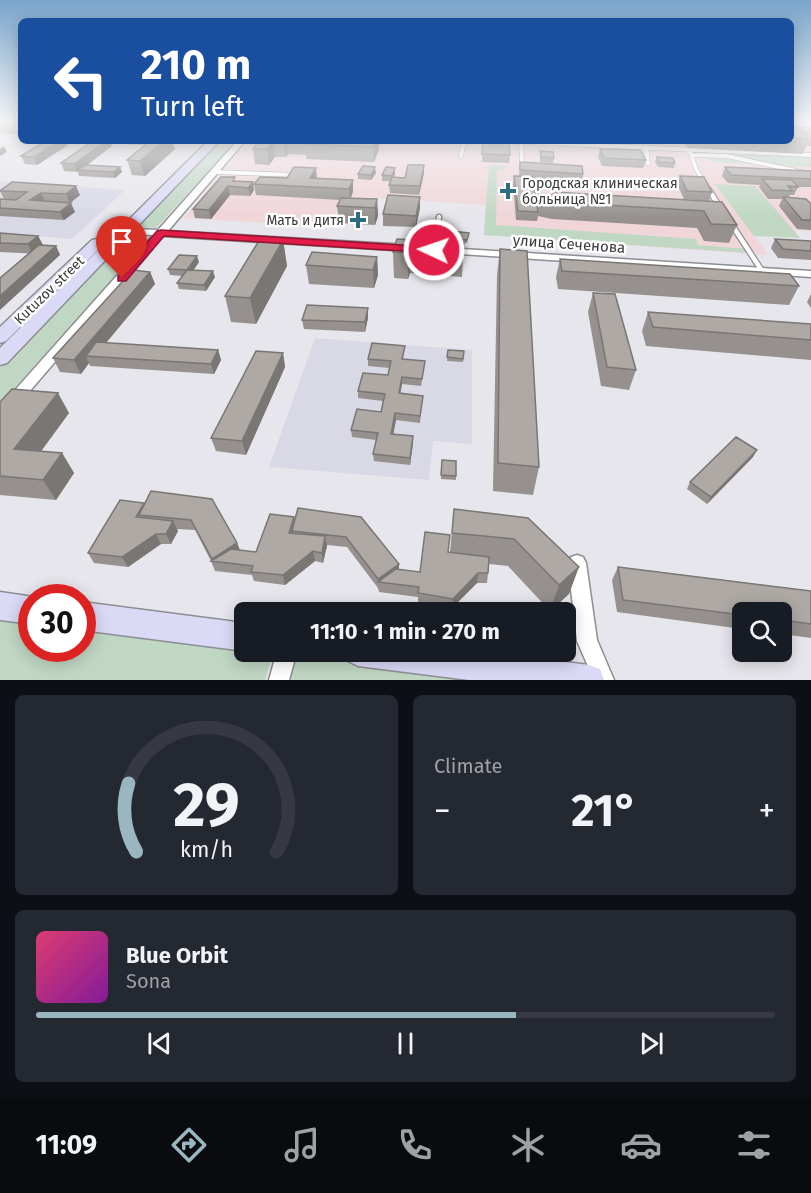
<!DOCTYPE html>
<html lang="en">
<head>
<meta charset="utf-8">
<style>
	:root { --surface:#171b24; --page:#242831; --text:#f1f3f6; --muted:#9ea1a6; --line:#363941; --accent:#99b6c1 }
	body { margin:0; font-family:"Fira Sans",sans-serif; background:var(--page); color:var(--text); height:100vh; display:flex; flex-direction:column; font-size:22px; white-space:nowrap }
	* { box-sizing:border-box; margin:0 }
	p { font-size:20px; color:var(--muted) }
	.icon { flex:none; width:33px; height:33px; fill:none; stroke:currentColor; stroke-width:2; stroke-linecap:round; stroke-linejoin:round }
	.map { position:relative; height:680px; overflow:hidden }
	.panel { display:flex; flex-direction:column; gap:15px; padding:15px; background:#0d0f14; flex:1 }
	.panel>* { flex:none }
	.banner { position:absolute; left:18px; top:18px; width:776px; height:126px; border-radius:9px; box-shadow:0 3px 15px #0003; background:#1a4fa0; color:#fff; overflow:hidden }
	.buttons { position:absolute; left:732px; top:602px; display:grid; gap:12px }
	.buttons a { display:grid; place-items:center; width:60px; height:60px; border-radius:9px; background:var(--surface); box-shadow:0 3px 15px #0003; font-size:30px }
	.speed { position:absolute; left:18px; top:584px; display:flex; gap:12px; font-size:30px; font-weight:700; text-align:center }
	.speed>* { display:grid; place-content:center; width:78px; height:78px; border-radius:50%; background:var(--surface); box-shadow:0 3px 15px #0003; line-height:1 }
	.speed .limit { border:9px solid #d22; background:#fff; color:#111 }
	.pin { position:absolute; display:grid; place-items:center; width:51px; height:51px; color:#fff; margin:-62px -26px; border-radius:50% 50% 50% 0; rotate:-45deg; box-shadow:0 0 6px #0007 }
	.pin .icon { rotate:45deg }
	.me { position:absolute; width:66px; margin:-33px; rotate:273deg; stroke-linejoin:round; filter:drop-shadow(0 0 4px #0008) }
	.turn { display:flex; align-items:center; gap:21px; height:126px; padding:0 24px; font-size:27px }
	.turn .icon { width:78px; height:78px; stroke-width:2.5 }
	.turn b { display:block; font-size:42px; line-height:51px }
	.big { font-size:45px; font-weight:700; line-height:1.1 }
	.panel .card { flex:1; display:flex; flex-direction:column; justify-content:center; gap:9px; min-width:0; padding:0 21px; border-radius:9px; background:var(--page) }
	.panel .dial { align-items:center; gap:0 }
	.dial svg { height:156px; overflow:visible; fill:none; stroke:var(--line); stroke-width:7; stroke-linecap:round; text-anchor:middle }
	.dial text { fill:var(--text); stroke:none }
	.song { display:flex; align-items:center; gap:18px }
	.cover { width:72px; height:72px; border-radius:9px; background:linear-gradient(135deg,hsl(340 70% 55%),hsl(290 70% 35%)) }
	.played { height:6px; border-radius:3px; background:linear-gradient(90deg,var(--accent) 65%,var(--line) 65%) }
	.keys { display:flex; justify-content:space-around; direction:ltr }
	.heat { display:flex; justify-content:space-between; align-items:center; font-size:33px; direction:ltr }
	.panel .tiles { flex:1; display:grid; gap:15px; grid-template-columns:1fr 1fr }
	.card:last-child { grid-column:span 2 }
	.trip { position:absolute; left:234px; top:602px; width:342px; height:60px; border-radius:9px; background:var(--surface); box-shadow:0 3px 15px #0003; font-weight:700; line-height:60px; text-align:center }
	.menu { display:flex; height:96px; justify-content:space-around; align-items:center; background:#090b0e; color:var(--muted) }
	.menu .icon { width:42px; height:42px }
	.menu .on { color:var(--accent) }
	.menu b { font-size:27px; color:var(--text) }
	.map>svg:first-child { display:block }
	.built { fill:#d9d9e6 }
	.medical { fill:#f0d5d9 }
	.green { fill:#c0d7c4 }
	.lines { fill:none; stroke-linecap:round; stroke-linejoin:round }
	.lane-far1-casing { stroke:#8d8d92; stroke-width:5 }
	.lane-casing { stroke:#8d8d92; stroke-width:7 }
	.street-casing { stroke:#8d8d92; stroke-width:3 }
	.secondary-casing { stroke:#8d8d92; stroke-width:3 }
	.lane-far1 { stroke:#fff; stroke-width:4 }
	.lane { stroke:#fff; stroke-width:4.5 }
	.street { fill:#fff; fill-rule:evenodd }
	.secondary { fill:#dadaf7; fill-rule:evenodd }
	.wall { fill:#96918e }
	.shaded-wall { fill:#7a7674 }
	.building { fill:#aea9a5; stroke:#7a7674; stroke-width:1.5 }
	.route { fill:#e11d48; stroke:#92132f; stroke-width:1.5 }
	.poi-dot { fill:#2d6c81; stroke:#fff; stroke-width:2 }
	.labels { text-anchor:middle; stroke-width:5; stroke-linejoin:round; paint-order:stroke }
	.far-poi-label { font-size:14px; fill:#3a3a3d; stroke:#fff; text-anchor:start }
	.far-street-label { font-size:14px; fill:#3a3a3d; stroke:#fff }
	.street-label { font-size:15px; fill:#3a3a3d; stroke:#fff }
</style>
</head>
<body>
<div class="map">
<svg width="811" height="680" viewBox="0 0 811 680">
	<rect width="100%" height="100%" fill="#e6e6ec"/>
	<path class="built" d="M0,181L125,190L72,239L0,233Z
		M315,338L472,350V444L433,441L429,480L269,467Z"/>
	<path class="medical" d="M791,123H811V231L794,230L800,238L755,236L768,255L484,235L486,205L367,197L363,210L338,208L332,227L184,218L248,141H790Z"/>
	<path class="green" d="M218,141H236L156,228L134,227Z
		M702,150L811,155V167L711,162Z
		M489,165L510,166L497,171L496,225L696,239L698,245L747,249L750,253L484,235Z
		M715,184L755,186L800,238L754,236Z
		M119,244L143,246L0,404V367Z
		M0,615L31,619L32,648H82L83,625L244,646V651H266L271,661L265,680H0Z
		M302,653L502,680H284C287,667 289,658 302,653Z"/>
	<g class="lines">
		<defs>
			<path id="lane-far1" d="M505,141L521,142L522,163
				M521,142L811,155
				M646,147L648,164
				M689,149L696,169L710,192
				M692,155L727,156L811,174
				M461,156L464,141
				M214,172L298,175"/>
			<path id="lane" d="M709,190L721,209
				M732,225L762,271
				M434,249L439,217"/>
			<path id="street" d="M237,141H245L168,231L409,245L414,248L409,251L163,236L5,420L0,421V407L153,235L110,233L105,230L107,228L158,230Z
				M447,248L811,271V277L444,253V249Z
				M577,555L583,557L586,563L597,640L614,680H594L577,641L568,563L571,557Z
				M277,651H297L289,680H269Z"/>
			<path id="secondary" d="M208,141H219L7,363L0,365V348Z
				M97,239L104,243L102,246L6,341L0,343V327L92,240Z
				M0,592L34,597H32V624L0,620Z
				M82,602L244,623L245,651L82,630Z
				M343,651H478L589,665L600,669L604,680H469L358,666L348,661Z"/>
		</defs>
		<use href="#lane-far1" class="lane-far1-casing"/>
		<use href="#lane" class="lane-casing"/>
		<use href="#street" class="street-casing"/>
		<use href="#secondary" class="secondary-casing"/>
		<use href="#lane-far1" class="lane-far1"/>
		<use href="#lane" class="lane"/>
		<use href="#street" class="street"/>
		<use href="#secondary" class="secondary"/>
	</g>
	<path class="wall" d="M0,123H21V135L0,133Z
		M790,127L811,128V146H806L803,154L688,148L683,141H790Z
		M46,141H67L68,145L37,165L25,164L21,156Z
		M122,141H172L175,149L145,176L132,175L127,160L144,145L123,144Z
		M259,141H379V149L374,162L306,159V155L288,154L286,157H275L269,165L255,164L253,149Z
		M483,142L510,155L509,163L482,162Z
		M112,146L87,165L120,167L122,172L115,178L79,176L78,172L64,171L61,163Z
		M600,149L646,160L643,168L602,166L598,157Z
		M540,151L554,158L553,163L540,162Z
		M657,157L675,163L674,168L658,167L655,162Z
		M520,162L583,174L582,182L533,179L537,203L538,194L553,195V192L722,202L737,225L729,243L704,241L697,228L552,219L538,216L537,221L516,220L513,185L514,176L519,177Z
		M725,167L811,171V187H798L794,195H790L789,198L811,204V230L797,229L779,206L782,199H768L759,187L760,185L728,183L722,176Z
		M395,168V173L394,178H405L424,173L419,195L390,193L389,185L390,181H382V175Z
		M376,173L371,180L358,179V174Z
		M680,176L712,192L709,201L684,199L677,184Z
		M287,178L353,180V191L351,198L377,199L378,216L375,225L339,223L337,206L340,200L256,195L254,184Z
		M236,181L254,190L250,196L230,195L211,219L195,218L193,209Z
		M0,191L80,195L70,203L75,212L64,220L0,216V199H4Z
		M420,208L416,227L383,226V214Z
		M0,233L38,236L43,245L56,246L60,255L0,252Z
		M469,233L467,243L449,241V238Z
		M397,239L464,243L462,277L410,273L408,279L394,278L393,252Z
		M775,239L811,241V260L778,258L771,248Z
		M283,240L287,266L256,324L231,322L225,296Z
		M500,249L539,467L533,495L493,491L497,275Z
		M377,257L378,275L374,288L309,284L306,265Z
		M560,259L799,286L789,305L558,289L556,277Z
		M199,262L193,270L215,277L206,291L179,289L177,283L182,276L170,275L168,269Z
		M150,272L155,284L106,343L218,350L221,360L214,374L90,366L89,363L81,374L60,372L53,358Z
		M593,293L636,370L629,390L601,386L588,312Z
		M811,294V308L807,302Z
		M648,312L811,324V360L646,346L642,331Z
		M368,318L365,332L304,329L302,320Z
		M405,346L403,359L425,361L421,386L402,384L400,394L423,396L420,423L396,420L393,434L413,436V443L410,465L374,461L373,454L376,440L352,437L351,430L381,412L383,401L358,398V391L388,375L389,368L368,366V359Z
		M448,350L464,351L463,362L447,361Z
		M283,353L285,367L246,455L216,451L211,438Z
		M0,402L69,413L41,451L62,453L74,473L56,500L0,495Z
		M753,457L707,504L687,489L690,482Z
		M442,460L456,461V480L441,479Z
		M151,491L237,543L240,550L256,552L294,521L298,508L399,570L420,572L448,552H450L454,509L528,518L569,594L550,611L508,566L489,564L487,583H477L452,608L418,603V597L379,592L378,588L347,547L327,545L323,563L315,561L285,585L254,581L252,575L215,571L211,561L195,530L177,529L178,531L171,544H161L128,567L94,563L88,553L144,503V504Z
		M618,567L811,591V638L782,634V612H742V629L617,612L612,580Z"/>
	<path class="shaded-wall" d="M59,141H67L68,145L37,165L34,157Z
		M106,141H111L112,146L80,170H77L78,172L74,164Z
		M163,141H172L175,149L145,176L140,161Z
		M285,141H287L288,154L286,157L284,142Z
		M376,141H379V149L374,162L373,147Z
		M273,142L275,157L269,165L267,149Z
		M4,146L7,152L0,156V149Z
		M424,165V173L419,195L420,186Z
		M120,167L122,172L115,178L113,172Z
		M375,167L376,173L371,180V175Z
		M316,168L317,179L310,178Z
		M395,168V173L392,181V176Z
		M353,180V191L350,200L349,189Z
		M253,182L254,190L250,196L248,188Z
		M76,186L80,195L70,203L66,194Z
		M228,186L230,195L211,219L209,210Z
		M41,193L45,201L30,200Z
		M420,197V208L416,227V216Z
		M377,199L378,216L375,225V208Z
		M71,203L75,212L64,220L60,212Z
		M38,236L43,245L32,254L28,244Z
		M283,240L287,266L256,324L250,298Z
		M56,246L60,255L0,310V296Z
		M410,248V273L408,279L409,253Z
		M197,256L199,262L189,277L187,270Z
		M377,257L378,275L374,288L373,270Z
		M213,271L215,277L206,291L204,285Z
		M150,272L155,284L95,356H86L89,363L81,374L74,360Z
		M368,308V318L365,332V322Z
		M218,350L221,360L214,374L211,364Z
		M283,353L285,367L246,455L242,441Z
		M402,377V384L399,400V393Z
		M58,393L69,413L28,469L14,449Z
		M395,413L396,420L392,441L391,434Z
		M413,436V443L410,465V458Z
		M757,450L753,457L707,504L711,497Z
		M62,453L74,473L56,500L43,480Z
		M294,517L296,527L292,531L293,538L289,533Z
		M173,521L178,531L171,544L166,534Z
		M156,534L161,544L128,567L122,557Z
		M325,536L327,546L323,563L322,553Z
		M237,543L241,553L213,561L212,559Z
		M313,551L315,561L285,585L283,575Z
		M399,564V574L378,582V579Z
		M579,567L569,594L550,611L559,585Z
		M478,573L477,583L452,608L453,599Z"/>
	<path class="building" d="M0,123H21V127L0,126Z
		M790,127L811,128V131H801L809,139L790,138Z
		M46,141H59L34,157L21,156Z
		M93,141H106L74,164L61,163Z
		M150,141H163L140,161L127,160Z
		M259,141H285L284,142H273L267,149H253Z
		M306,141H376L373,147L304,144Z
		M483,142L509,143L510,155L482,154Z
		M600,149L640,150L646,160L604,158Z
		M540,151L553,152L554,158L541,157Z
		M657,157L673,158L675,163L659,162Z
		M520,162L582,166L583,174L520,170Z
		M85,165L120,167L113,172L77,170Z
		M408,165H424L420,186L389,185L392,177L405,178Z
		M363,166L375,167L371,175L358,174Z
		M294,167L316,168L310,178L353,180L349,189L254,184L260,177L287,178Z
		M386,167L395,168L392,176L382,175Z
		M725,167L811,171V179L731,175Z
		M514,176L533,177L538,212L518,211Z
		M680,176L704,177L712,192L687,191Z
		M221,177H235L233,181L253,182L248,188L228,186L209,210L193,209Z
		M762,179L792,180L798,187L788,186L792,191L772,190Z
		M12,182L76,186L66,194L41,193L30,200L71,203L60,212L0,208V199L16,200L27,192L0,191Z
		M553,192L722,202L737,225L711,224L704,211L555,202L539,199L538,194L554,195Z
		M388,195L420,197L416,216L383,214Z
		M783,197L806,199L811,204V220H802Z
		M341,198L377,199L375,208L337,206Z
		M450,231L469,233L467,240L449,238Z
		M0,233L38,236L28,244L0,243Z
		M260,239L283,240L250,298L225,296Z
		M397,239L464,243L463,252L410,248L409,253L393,252Z
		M775,239L811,241V251L783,249Z
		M39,245L56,246L0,296V278Z
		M500,249L527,251L539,467L498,463Z
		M312,252L377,257L373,270L306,265Z
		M179,255L197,256L187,270L168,269Z
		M560,259L790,274L799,286L562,271Z
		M133,270L150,272L74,360L53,358Z
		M187,270L213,271L204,285L177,283Z
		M593,293L615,294L636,370L607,367Z
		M307,305L368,308L365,322L302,320Z
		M648,312L811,324V340L653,327Z
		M96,342L218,350L211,364L86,356Z
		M372,343L405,346L402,359L425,361L422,379L402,377L399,393L423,396L420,416L395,413L391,434L413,436L410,458L373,454L378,433L351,430L357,409L381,412L385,394L358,391L363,373L388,375L391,361L368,359Z
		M448,350L464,351L463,359L447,357Z
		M256,351L283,353L242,441L211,438Z
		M12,389L58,393L14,449L62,453L43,480L0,476V402Z
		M736,437L757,450L711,497L690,482Z
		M442,460L456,461V476L441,475Z
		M151,491L212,499L237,543L212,559L191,520L139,515Z
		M120,500L144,503L136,517L173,521L166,534H156L122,557L88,553Z
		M298,508L361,517L399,564L378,579L346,537L292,531Z
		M454,509L528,518L579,567L559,585L514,539L452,533Z
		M270,514L294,517L289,533L325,536L322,553L313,551L283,575L251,572L253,566L211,561L231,549L256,552Z
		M425,532L450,535L448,552L489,557L488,573H478L453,599L418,593L419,587L378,582L396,569L420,572Z
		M618,567L811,591V624L782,620V612H742V615L623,600Z"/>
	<linearGradient id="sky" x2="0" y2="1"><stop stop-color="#79a5cb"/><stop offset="0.56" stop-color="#f4f4f6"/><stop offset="1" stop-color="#f4f4f6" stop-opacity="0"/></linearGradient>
	<rect width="811" height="218" fill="url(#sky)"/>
	<path class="route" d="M161,230L434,247L440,250L434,253L164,236L126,281H118V276L157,231Z"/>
	<g class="poi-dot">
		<path d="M505 182h6v6h6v6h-6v6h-6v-6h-6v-6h6z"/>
		<path d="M355 211h6v6h6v6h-6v6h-6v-6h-6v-6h6z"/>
	</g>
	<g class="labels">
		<g class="far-poi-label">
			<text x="522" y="188">Городская клиническая<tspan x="522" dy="16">больница №1</tspan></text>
			<text x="344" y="225" text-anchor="end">Мать и дитя</text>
		</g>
		<g class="far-street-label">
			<text transform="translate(49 290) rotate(-44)" y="5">Kutuzov street</text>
		</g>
		<g class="street-label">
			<text transform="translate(569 244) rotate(4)" y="5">улица Сеченова</text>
		</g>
	</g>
</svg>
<div class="buttons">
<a><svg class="icon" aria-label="search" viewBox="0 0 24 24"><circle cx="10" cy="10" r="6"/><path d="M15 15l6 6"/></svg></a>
</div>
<div class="speed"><div class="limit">30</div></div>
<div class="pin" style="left:122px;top:278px;background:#d93025"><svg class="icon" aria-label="arrive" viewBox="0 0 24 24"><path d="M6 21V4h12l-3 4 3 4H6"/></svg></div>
<svg class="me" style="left:434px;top:250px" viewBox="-20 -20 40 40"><circle r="17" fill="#e11d48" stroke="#fff" stroke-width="3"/><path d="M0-11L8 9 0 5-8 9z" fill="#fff"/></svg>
<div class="trip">11:10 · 1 min · 270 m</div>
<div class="banner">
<div class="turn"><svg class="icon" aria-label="left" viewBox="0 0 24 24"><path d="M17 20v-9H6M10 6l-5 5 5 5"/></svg><div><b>210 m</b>Turn left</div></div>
</div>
</div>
<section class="panel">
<div class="tiles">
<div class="card dial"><svg viewBox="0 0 100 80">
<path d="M14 69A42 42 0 1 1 86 69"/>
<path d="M14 69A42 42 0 0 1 10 34" stroke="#99b6c1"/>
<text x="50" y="56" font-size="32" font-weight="700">29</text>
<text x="50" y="72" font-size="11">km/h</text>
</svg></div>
<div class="card"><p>Climate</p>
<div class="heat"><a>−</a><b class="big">21°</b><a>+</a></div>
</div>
<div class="card">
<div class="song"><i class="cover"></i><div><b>Blue Orbit</b><p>Sona</p></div></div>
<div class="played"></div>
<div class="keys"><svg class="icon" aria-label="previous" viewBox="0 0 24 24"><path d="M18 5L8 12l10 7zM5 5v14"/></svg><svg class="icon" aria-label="pause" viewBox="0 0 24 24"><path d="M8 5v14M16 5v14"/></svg><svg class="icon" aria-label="next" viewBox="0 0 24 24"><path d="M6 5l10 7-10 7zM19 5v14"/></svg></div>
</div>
</div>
</section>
<nav class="menu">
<b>11:09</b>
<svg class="icon on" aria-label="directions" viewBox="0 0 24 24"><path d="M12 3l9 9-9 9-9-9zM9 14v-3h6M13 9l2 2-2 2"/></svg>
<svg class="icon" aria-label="music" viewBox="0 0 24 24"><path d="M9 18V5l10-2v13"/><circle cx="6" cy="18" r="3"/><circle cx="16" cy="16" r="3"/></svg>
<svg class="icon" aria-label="phone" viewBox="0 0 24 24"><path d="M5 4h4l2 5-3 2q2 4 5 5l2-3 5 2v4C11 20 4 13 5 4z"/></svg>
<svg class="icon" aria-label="climate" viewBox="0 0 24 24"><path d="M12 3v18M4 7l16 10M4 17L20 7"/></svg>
<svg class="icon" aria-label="car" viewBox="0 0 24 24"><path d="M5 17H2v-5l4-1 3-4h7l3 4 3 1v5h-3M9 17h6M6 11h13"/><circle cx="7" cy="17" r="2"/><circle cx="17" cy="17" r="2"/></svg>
<svg class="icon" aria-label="filters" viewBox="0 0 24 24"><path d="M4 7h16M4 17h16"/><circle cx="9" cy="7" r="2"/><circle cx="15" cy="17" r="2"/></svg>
</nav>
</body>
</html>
